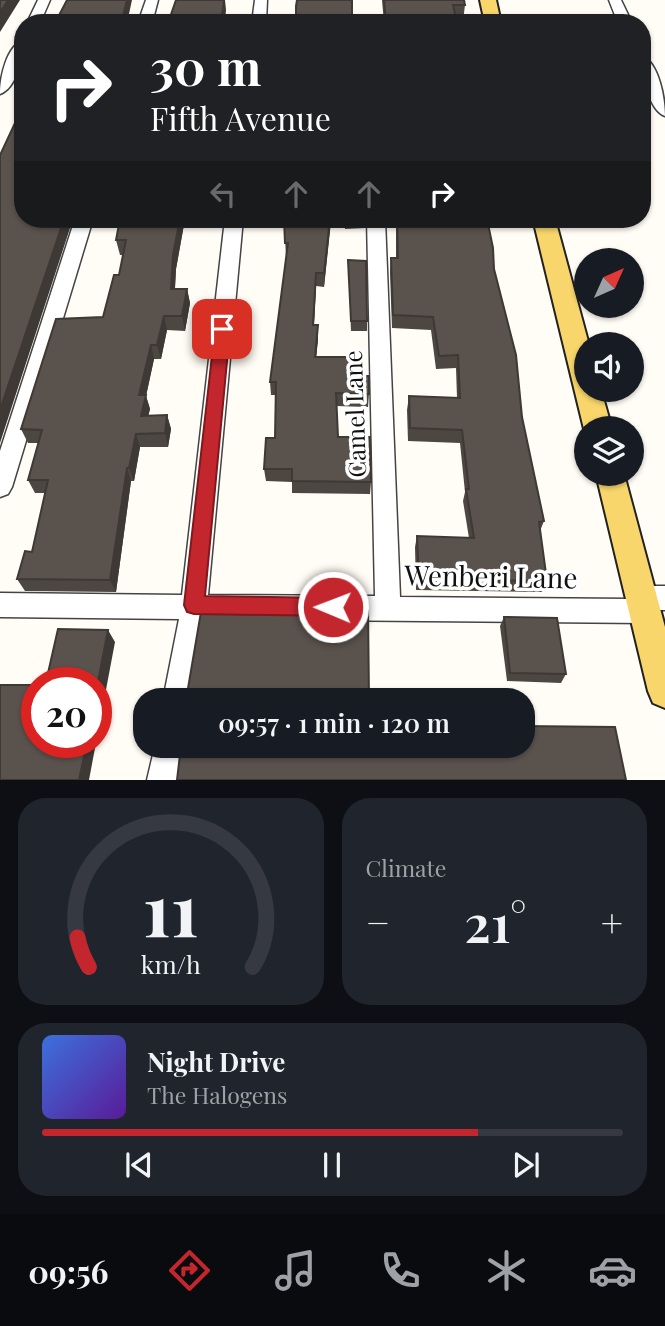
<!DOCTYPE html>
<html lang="en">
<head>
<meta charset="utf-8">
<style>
	:root { --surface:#171b24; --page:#20242c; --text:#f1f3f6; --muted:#9ea1a6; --line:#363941; --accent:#c4262e }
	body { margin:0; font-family:"Playfair Display",serif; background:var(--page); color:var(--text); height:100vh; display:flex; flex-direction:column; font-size:26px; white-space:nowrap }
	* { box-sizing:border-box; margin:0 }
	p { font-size:23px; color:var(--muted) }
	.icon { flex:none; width:38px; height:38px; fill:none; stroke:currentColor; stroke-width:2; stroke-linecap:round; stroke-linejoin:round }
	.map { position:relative; height:780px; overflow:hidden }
	.side { display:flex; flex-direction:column; gap:18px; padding:18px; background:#0d0f14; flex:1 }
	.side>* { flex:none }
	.hud { position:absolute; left:14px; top:14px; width:637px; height:214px; border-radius:28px; box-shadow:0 2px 5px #0004; background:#202124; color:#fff; overflow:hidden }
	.needle { width:46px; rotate:45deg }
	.buttons { position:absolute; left:574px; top:248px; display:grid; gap:14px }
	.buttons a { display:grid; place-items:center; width:70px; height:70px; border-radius:50%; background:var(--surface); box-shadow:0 2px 5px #0004; font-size:35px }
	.speed { position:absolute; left:21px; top:667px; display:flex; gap:14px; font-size:35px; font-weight:700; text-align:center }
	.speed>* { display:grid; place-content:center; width:91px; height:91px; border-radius:50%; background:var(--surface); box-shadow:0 2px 5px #0004; line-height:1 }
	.speed .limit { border:10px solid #d22; background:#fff; color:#111 }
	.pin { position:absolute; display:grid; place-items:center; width:60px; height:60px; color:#fff; margin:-30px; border-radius:14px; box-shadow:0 4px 10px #0006 }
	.me { position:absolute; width:77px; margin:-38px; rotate:271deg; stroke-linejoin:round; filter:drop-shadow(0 0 5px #0008) }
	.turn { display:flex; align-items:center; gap:24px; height:147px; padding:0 21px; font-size:32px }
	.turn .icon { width:91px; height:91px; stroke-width:2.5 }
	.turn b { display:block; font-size:49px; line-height:60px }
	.lanes { display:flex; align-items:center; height:66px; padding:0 21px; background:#0003; justify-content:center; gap:35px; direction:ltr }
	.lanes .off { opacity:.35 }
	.big { font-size:52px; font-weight:600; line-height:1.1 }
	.side .widget { flex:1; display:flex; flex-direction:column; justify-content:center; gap:10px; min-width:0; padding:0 24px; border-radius:28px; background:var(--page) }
	.side .dial { align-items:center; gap:0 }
	.dial svg { height:182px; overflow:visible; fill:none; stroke:var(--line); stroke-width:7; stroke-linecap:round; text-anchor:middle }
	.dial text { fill:var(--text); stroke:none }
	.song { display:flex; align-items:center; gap:21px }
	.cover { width:84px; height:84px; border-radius:10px; background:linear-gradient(135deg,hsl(220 70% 55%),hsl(270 70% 35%)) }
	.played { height:7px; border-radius:4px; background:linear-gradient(90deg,var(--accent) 75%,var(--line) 75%) }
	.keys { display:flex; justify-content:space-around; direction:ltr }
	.heat { display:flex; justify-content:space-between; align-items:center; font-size:38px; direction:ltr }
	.side .tiles { flex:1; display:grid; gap:18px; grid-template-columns:1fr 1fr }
	.widget:last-child { grid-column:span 2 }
	.trip { position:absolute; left:133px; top:688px; width:402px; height:70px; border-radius:28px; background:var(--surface); box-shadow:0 2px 5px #0004; font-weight:600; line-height:70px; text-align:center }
	.tab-bar { display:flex; height:112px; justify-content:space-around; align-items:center; background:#090b0e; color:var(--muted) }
	.tab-bar .icon { width:49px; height:49px }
	.tab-bar .current { color:var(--accent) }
	.tab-bar b { font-size:32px; color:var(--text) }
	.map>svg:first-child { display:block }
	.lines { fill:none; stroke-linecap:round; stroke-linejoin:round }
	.minor-casing { stroke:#444; stroke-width:3 }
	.major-casing { stroke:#222; stroke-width:4 }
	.minor { fill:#fff; fill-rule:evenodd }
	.major { fill:#f9d66b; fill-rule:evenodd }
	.wall { fill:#4d4742 }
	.shaded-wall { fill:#3f3936 }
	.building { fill:#5a524d; stroke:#3f3936; stroke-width:2 }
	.route { fill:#c4262e; stroke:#7f191e; stroke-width:2 }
	.labels { text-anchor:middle; stroke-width:7; stroke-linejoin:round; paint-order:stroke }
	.street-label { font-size:24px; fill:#111; stroke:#fff }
	.near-street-label { font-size:28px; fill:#111; stroke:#fff }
</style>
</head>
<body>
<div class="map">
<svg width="665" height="780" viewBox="0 0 665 780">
	<rect width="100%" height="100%" fill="#fffdf5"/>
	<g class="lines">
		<defs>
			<path id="minor" d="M38,0H50L40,23H27Z
				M146,0H158L152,23H138Z
				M255,0H267L266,23H252Z
				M609,0H621L632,23H618Z
				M23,40C23,56 17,88 0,94C0,78 6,47 23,40Z
				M642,56C659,63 665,99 665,116C648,110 642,72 642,56Z
				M75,219H93L12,487L8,494L0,497V451Z
				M225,219H243L208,595L375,596L367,219H385L400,597L630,599L633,590L642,586H665V610H658L655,620L646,623L204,619L191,700H163L179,619L0,617V593L182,595Z
				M155,746H183L177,780H147Z"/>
			<path id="major" d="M480,0H496L501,23H485Z
				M533,219H555L589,345H586V390H601L612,429H586V433L584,429Z
				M596,474H624L665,627V708L653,703L648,691Z"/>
		</defs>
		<use href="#minor" class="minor-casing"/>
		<use href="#major" class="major-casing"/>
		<use href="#minor" class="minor"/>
		<use href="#major" class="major"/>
	</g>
	<path class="wall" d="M352,0V23H296Z
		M382,0H464L465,5L463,21H457V23H384Z
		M120,219H185L176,269L175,289H187L190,303L185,331L167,330L161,359H154L146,396L150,409L148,416L167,415L171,429L168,447H140L134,481H131L116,592L25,591L17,579L32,552L45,493H35L28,480L39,443H28L21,429L103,317L119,275L123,255H120L116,240Z
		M284,219H365V228L345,229L344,222H331L324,287L316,286L314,325H318V339L316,357L352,376L369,394L368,407L336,406L338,437L371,482L370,494L292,493V482L266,481L264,469L275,438L276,395H271L270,382L286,257Z
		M387,219H487L494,269L522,417L544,521L540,531L547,581L542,592L416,590L415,547L417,536L469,538L463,501L465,492L460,443L408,441L407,410L409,396L457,398L456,368L436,369L431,330L392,328L390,272L391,258H396V227H388Z
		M348,260L367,321V331H351Z
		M504,617L566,674L561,683L507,681L500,626Z
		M459,746H523L626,780L369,754L460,755Z"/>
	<path class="shaded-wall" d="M8,0H20L0,32V13Z
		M127,0H132L127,23H121Z
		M221,0H225L226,10L225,23H221L224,4Z
		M64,219H73L0,443V410Z
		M180,219H185L176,269L174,303L171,289L173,255Z
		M330,219H331L324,287V273Z
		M316,273V286L313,339V325Z
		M187,289L190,303L185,331L182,316Z
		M164,316L167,330L161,359L157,345Z
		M318,325V339L315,370V357Z
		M151,345L154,359L146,396L150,409L145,429L141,416L139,395Z
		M167,415L171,429L168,447L165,433Z
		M136,434L140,447L134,481L129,468Z
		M127,468L131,481L116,592L110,580Z
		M108,630L115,642L89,780H79L87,742H96V692Z"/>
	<path class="building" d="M0,0H8L0,13Z
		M67,0H127L121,23H55Z
		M176,0H224L221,22H217V23H168Z
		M297,0H352V21H335V23H296V6Z
		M384,0H464L465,5H453L457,23H386Z
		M23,106V219H64L0,410V155Z
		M120,219H180L173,255L171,289H187L182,316H164L157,345H151L139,395H146L141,416L167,415L165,433L136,434L129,468H127L110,580L17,579L25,551L32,552L48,480H28L42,430L21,429L56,319L103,317L114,275H119L126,240H116Z
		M284,219H330L324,273H316L313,325H318L315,357H352V376H369V394L336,393L338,437H370L371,482L292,481V469H264L266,438H275L276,382H270L288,243H285Z
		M397,219H487L493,248L494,269L516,355L522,417L544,521L539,522L547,581L419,579L417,536L474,538L466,489H469L462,430L410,428L409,396L460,398L458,355L439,356L433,317L393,315L391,258H398Z
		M348,260L366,261L367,321H351Z
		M202,606L368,608L369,700H186Z
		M504,617L557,618L566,674L510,673Z
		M58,629L108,630L96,692V682H46Z
		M0,685H37V742H87L79,780H0Z
		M523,726L615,727L626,780H177L181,746H369V754L467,756L466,746H523Z"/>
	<path class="route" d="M222,324L230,329L205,596L333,598L340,600L343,607L340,613L333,616L194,614L187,612L184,605L215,329Z"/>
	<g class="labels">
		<g class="street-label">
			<text transform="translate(356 414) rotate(-92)" y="8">Camel Lane</text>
		</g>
		<g class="near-street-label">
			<text transform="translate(491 577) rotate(1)" y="10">Wenberi Lane</text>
		</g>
	</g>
</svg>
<div class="buttons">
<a><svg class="needle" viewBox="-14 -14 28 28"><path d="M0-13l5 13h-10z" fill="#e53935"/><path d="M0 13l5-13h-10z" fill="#9ea1a6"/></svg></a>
<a><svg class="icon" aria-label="sound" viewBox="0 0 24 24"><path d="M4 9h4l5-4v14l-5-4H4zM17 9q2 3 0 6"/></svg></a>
<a><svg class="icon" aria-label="layers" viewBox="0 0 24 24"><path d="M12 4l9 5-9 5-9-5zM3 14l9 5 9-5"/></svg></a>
</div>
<div class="speed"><div class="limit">20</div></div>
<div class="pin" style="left:222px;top:329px;background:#d93025"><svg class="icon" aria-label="arrive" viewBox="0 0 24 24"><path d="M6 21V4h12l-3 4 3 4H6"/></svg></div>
<svg class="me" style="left:333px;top:607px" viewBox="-20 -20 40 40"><circle r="17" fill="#c4262e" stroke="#fff" stroke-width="3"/><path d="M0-11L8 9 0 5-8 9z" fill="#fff"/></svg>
<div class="trip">09:57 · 1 min · 120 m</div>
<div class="hud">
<div class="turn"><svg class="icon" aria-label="right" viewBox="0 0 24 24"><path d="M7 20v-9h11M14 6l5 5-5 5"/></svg><div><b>30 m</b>Fifth Avenue</div></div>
<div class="lanes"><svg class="icon off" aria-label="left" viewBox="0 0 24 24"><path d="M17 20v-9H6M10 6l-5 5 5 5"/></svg><svg class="icon off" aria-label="ahead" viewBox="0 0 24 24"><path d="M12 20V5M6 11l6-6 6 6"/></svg><svg class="icon off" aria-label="ahead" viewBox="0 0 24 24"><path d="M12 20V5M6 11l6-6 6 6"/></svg><svg class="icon" aria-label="right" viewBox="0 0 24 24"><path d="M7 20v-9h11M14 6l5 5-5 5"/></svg></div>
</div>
</div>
<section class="side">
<div class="tiles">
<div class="widget dial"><svg viewBox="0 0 100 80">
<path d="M14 69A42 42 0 1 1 86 69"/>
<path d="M14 69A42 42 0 0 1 9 56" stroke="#c4262e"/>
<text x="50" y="56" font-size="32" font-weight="700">11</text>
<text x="50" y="72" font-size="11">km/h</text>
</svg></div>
<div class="widget"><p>Climate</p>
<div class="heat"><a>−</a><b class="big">21°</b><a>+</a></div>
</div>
<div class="widget">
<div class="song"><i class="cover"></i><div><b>Night Drive</b><p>The Halogens</p></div></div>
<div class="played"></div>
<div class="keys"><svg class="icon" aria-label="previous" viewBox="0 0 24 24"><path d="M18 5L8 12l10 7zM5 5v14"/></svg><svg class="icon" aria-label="pause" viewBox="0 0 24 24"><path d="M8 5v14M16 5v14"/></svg><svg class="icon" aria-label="next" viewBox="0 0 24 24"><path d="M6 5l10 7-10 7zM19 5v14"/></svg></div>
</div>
</div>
</section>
<nav class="tab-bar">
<b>09:56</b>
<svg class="icon current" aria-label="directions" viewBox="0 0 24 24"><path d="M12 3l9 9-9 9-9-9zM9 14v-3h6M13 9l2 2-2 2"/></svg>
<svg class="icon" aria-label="music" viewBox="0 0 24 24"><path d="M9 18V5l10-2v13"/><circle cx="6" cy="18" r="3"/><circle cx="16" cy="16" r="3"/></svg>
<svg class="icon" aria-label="phone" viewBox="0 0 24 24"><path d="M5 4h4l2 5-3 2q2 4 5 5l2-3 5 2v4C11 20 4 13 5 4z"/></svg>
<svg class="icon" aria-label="climate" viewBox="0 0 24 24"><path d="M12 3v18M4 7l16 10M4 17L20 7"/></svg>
<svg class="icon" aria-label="car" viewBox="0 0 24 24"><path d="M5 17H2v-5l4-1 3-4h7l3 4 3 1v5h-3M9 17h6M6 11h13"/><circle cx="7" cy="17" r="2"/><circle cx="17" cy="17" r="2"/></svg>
</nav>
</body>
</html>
